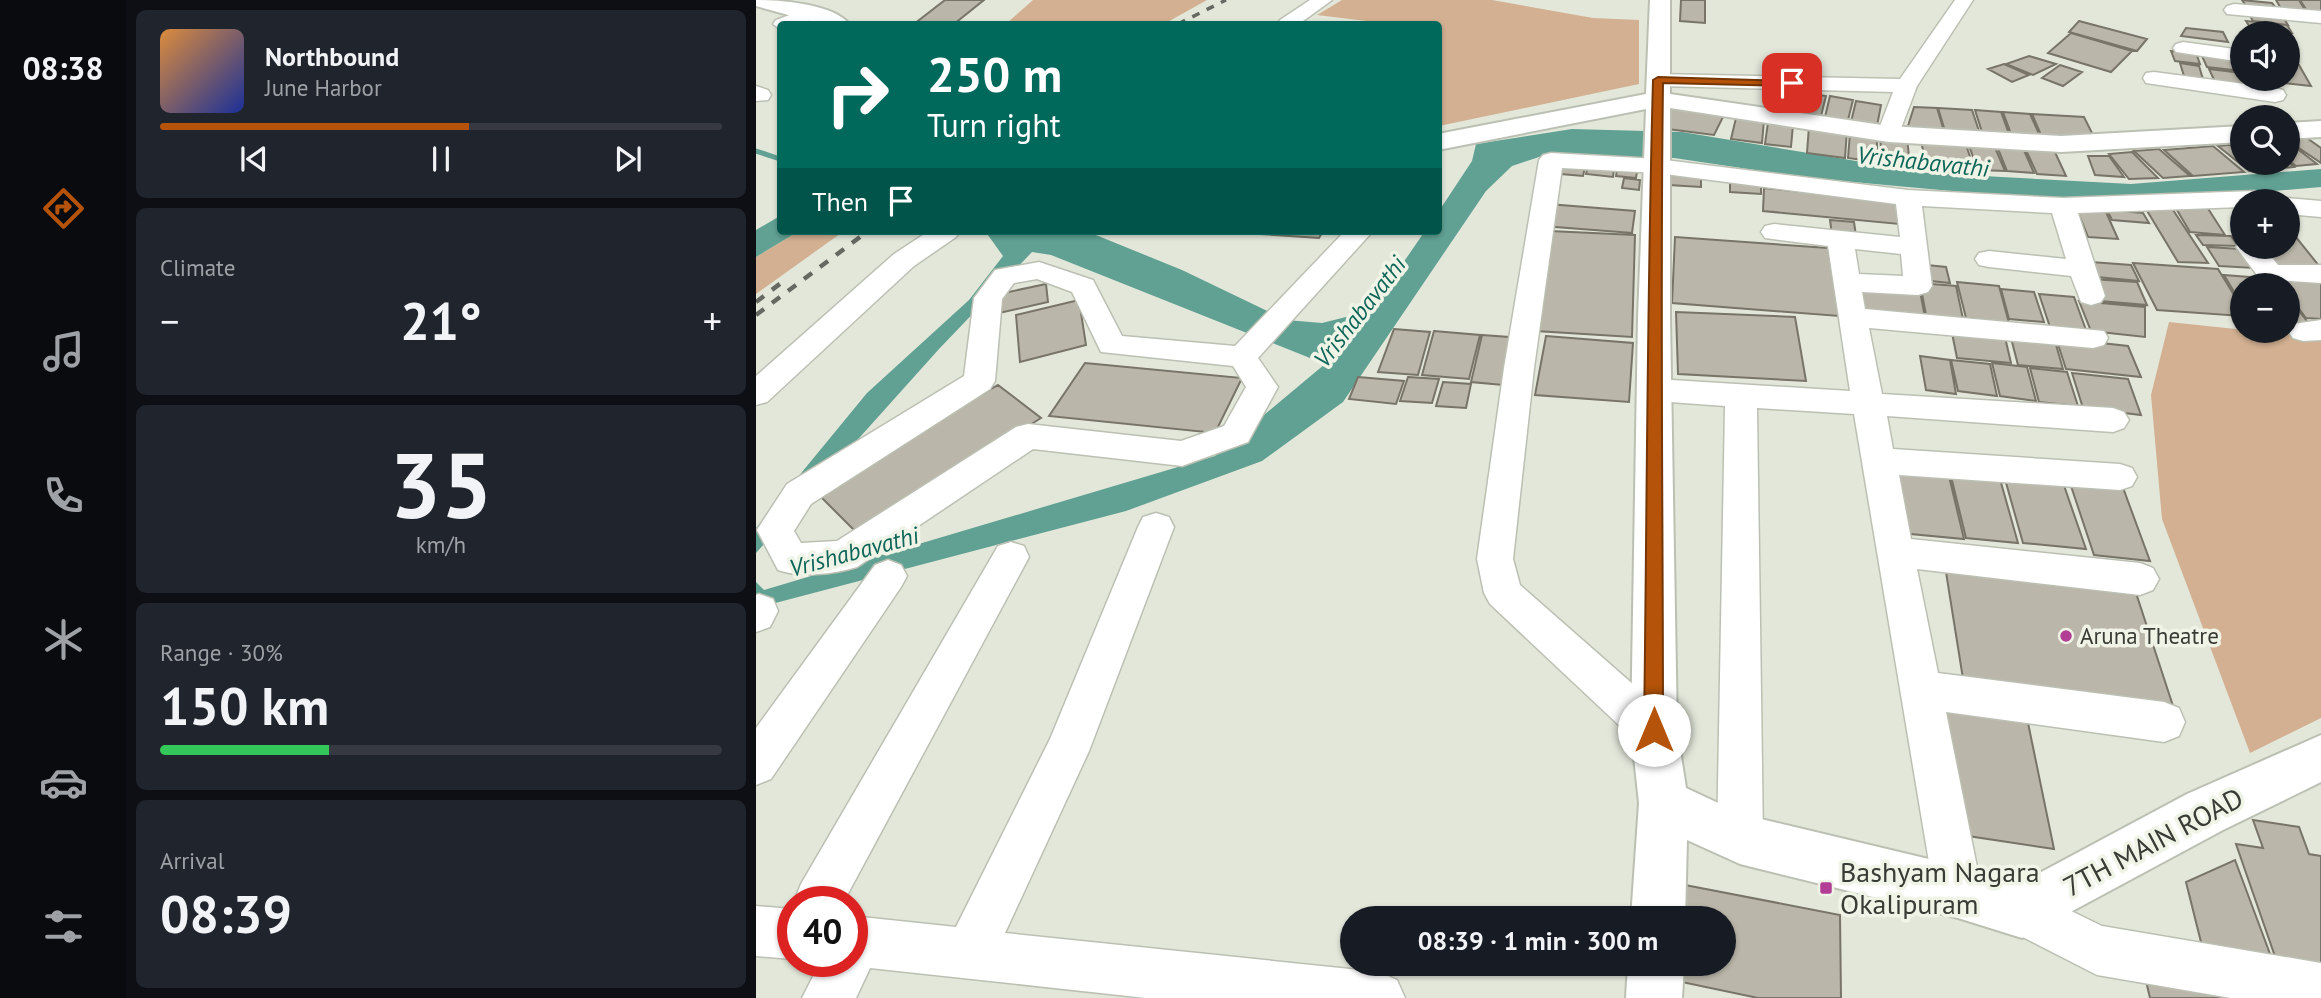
<!DOCTYPE html>
<html lang="en">
<head>
<meta charset="utf-8">
<style>
	:root { --surface:#171b24; --page:#20242c; --text:#f1f3f6; --muted:#9ea1a6; --line:#363941; --accent:#b45309 }
	body { margin:0; font-family:"PT Sans",sans-serif; background:var(--page); color:var(--text); height:100vh; display:flex; flex-direction:column; font-size:26px; white-space:nowrap }
	* { box-sizing:border-box; margin:0 }
	p { font-size:23px; color:var(--muted) }
	.icon { flex:none; width:38px; height:38px; fill:none; stroke:currentColor; stroke-width:2; stroke-linecap:round; stroke-linejoin:round }
	.map { position:relative; flex:1; overflow:hidden }
	.sheet { display:flex; flex-direction:column; gap:10px; padding:10px; background:#0d0f14; width:630px }
	.sheet>* { flex:none }
	.guide { position:absolute; left:21px; top:21px; width:665px; height:214px; border-radius:7px; box-shadow:0 2px 5px #0004; background:#00695c; color:#fff; overflow:hidden }
	.controls { position:absolute; left:1474px; top:21px; display:grid; gap:14px }
	.controls a { display:grid; place-items:center; width:70px; height:70px; border-radius:50%; background:var(--surface); box-shadow:0 2px 5px #0004; font-size:35px }
	.speed { position:absolute; left:21px; top:886px; display:flex; gap:14px; font-size:35px; font-weight:700; text-align:center }
	.speed>* { display:grid; place-content:center; width:91px; height:91px; border-radius:50%; background:var(--surface); box-shadow:0 2px 5px #0004; line-height:1 }
	.speed .limit { border:10px solid #d22; background:#fff; color:#111 }
	.pin { position:absolute; display:grid; place-items:center; width:60px; height:60px; color:#fff; margin:-30px; border-radius:14px; box-shadow:0 4px 10px #0006 }
	.me { position:absolute; width:77px; margin:-38px; rotate:0deg; stroke-linejoin:round; filter:drop-shadow(0 0 5px #0008) }
	.turn { display:flex; align-items:center; gap:24px; height:147px; padding:0 35px; font-size:32px }
	.turn .icon { width:91px; height:91px; stroke-width:2.5 }
	.turn b { display:block; font-size:49px; line-height:60px }
	.then { display:flex; align-items:center; height:66px; padding:0 35px; background:#0003; gap:14px; font-size:26px }
	.big { font-size:52px; font-weight:600; line-height:1.1 }
	.sheet .card { flex:1; display:flex; flex-direction:column; justify-content:center; gap:10px; min-width:0; padding:0 24px; border-radius:10px; background:var(--page) }
	.sheet .dial { align-items:center; gap:0 }
	.dial b { font-size:91px; line-height:1 }
	.song { display:flex; align-items:center; gap:21px }
	.cover { width:84px; height:84px; border-radius:10px; background:linear-gradient(135deg,hsl(30 70% 55%),hsl(230 70% 35%)) }
	.played { height:7px; border-radius:4px; background:linear-gradient(90deg,var(--accent) 55%,var(--line) 55%) }
	.keys { display:flex; justify-content:space-around; direction:ltr }
	.heat { display:flex; justify-content:space-between; align-items:center; font-size:38px; direction:ltr }
	.charge { height:10px; border-radius:5px; background:linear-gradient(90deg,#34c759 30%,var(--line) 0) }
	.trip { position:absolute; left:584px; top:906px; width:396px; height:70px; border-radius:35px; background:var(--surface); box-shadow:0 2px 5px #0004; font-weight:600; line-height:70px; text-align:center }
	main { display:flex; flex:1; min-height:0 }
	.dock { display:flex; flex-direction:column; width:126px; justify-content:space-around; align-items:center; background:#090b0e; color:var(--muted) }
	.dock .icon { width:49px; height:49px }
	.dock .selected { color:var(--accent) }
	.dock b { font-size:32px; color:var(--text) }
	.map>svg:first-child { display:block }
	.green { fill:#d2b091 }
	.water { fill:#60a193 }
	.lines { fill:none; stroke-linecap:round; stroke-linejoin:round }
	.stream { stroke:#60a193; stroke-width:5 }
	.building { fill:#bab6a9; stroke:#787468; stroke-width:2 }
	.street-casing { stroke:#bbc0b3; stroke-width:3 }
	.secondary-casing { stroke:#bbc0b3; stroke-width:4 }
	.street { fill:#fff; fill-rule:evenodd }
	.secondary { fill:#fff; fill-rule:evenodd }
	.rail-far1 { stroke:#666961; stroke-width:3.5; stroke-dasharray:8 8; stroke-linecap:butt }
	.rail { stroke:#666961; stroke-width:4.5; stroke-dasharray:10 10; stroke-linecap:butt }
	.route { fill:#b45309; stroke:#753606; stroke-width:2 }
	.poi-dot { fill:#b23d95; stroke:#f0f4e7; stroke-width:2.5 }
	.labels { text-anchor:middle; stroke-width:7; stroke-linejoin:round; paint-order:stroke }
	.poi-label { font-size:23px; fill:#393b35; stroke:#f0f4e7; text-anchor:start }
	.water-label { font-size:24px; font-style:italic; fill:#0d6659; stroke:#f0f4e7 }
	.near-street-label { font-size:28px; fill:#393b35; stroke:#f0f4e7 }
	.near-poi-label { font-size:28px; fill:#393b35; stroke:#f0f4e7; text-anchor:start }
</style>
</head>
<body>
<main>
<nav class="dock">
<b>08:38</b>
<svg class="icon selected" aria-label="directions" viewBox="0 0 24 24"><path d="M12 3l9 9-9 9-9-9zM9 14v-3h6M13 9l2 2-2 2"/></svg>
<svg class="icon" aria-label="music" viewBox="0 0 24 24"><path d="M9 18V5l10-2v13"/><circle cx="6" cy="18" r="3"/><circle cx="16" cy="16" r="3"/></svg>
<svg class="icon" aria-label="phone" viewBox="0 0 24 24"><path d="M5 4h4l2 5-3 2q2 4 5 5l2-3 5 2v4C11 20 4 13 5 4z"/></svg>
<svg class="icon" aria-label="climate" viewBox="0 0 24 24"><path d="M12 3v18M4 7l16 10M4 17L20 7"/></svg>
<svg class="icon" aria-label="car" viewBox="0 0 24 24"><path d="M5 17H2v-5l4-1 3-4h7l3 4 3 1v5h-3M9 17h6M6 11h13"/><circle cx="7" cy="17" r="2"/><circle cx="17" cy="17" r="2"/></svg>
<svg class="icon" aria-label="filters" viewBox="0 0 24 24"><path d="M4 7h16M4 17h16"/><circle cx="9" cy="7" r="2"/><circle cx="15" cy="17" r="2"/></svg>
</nav>
<section class="sheet">
<div class="card">
<div class="song"><i class="cover"></i><div><b>Northbound</b><p>June Harbor</p></div></div>
<div class="played"></div>
<div class="keys"><svg class="icon" aria-label="previous" viewBox="0 0 24 24"><path d="M18 5L8 12l10 7zM5 5v14"/></svg><svg class="icon" aria-label="pause" viewBox="0 0 24 24"><path d="M8 5v14M16 5v14"/></svg><svg class="icon" aria-label="next" viewBox="0 0 24 24"><path d="M6 5l10 7-10 7zM19 5v14"/></svg></div>
</div>
<div class="card"><p>Climate</p>
<div class="heat"><a>−</a><b class="big">21°</b><a>+</a></div>
</div>
<div class="card dial"><b>35</b><p>km/h</p></div>
<div class="card"><p>Range · 30%</p><b class="big">150 km</b><div class="charge"></div></div>
<div class="card"><p>Arrival</p><b class="big">08:39</b></div>
</section>
<div class="map">
<svg width="1565" height="998" viewBox="0 0 1565 998">
	<rect width="100%" height="100%" fill="#e3e7da"/>
	<path class="green" d="M277,0H451L408,24H250Z
		M586,0H736L837,18L883,20V84L683,126L682,24H635L561,15Z
		M43,231H88L0,294V257Z
		M1413,322L1565,338V718L1494,753L1406,519L1395,395Z"/>
	<path class="water" d="M816,129L926,132L1172,173L1375,184L1565,169V187L1482,194L1306,201L1053,178L918,158L789,155L756,166L730,191L587,402L506,461L370,511L0,608V582L8,590L459,456L569,364L295,255L276,252L183,349L0,553V528L111,393L213,300L247,256L229,231H330L426,270L530,320L566,323L614,311L669,231H682L683,211L716,161L720,144Z
		M24,216V231H43L0,257V230Z"/>
	<g class="lines">
		<path class="stream" d="M0,151L24,159"/>
	</g>
	<path class="building" d="M189,0H228L198,24H158Z
		M925,0H949V23L924,21Z
		M1486,0L1516,3L1521,9L1491,7Z
		M1520,0H1543L1551,13L1526,10Z
		M1544,0H1565V15L1553,14Z
		M1493,14L1527,17L1532,25L1497,21Z
		M1323,21L1391,39L1381,51L1313,32Z
		M1490,21L1531,25L1536,33L1495,29Z
		M1430,28L1467,32L1472,42L1425,36Z
		M1315,33L1376,51L1355,72L1292,53Z
		M1415,51L1440,53L1444,64L1419,61Z
		M1445,54L1486,58V71L1451,67Z
		M1273,56L1300,64L1277,75L1250,64Z
		M1424,63L1443,66L1447,79L1428,76Z
		M1531,63L1543,65L1555,86L1517,82L1515,79H1531Z
		M1248,64L1273,75L1256,82L1232,69Z
		M1304,65L1326,72L1307,86L1286,78Z
		M1453,69L1486,73V79H1499L1503,87L1459,82Z
		M1043,92L1070,96L1065,116L1037,112Z
		M1074,96L1097,100L1092,120L1069,117Z
		M1100,101L1125,105L1121,126L1095,122Z
		M910,107L939,110L967,117L958,135L912,129Z
		M1158,107L1181,108L1188,131L1151,129Z
		M1182,108L1216,110L1224,134L1189,131Z
		M1219,110L1245,112L1253,134L1226,132Z
		M1247,112L1274,114L1284,136L1255,134Z
		M1276,114L1328,117L1339,139L1285,135Z
		M980,118L1008,120L1006,143L975,139Z
		M1012,122L1037,125L1035,147L1009,144Z
		M1053,126L1091,130L1089,158L1051,153Z
		M1094,133L1121,136V162L1092,158Z
		M1124,136L1151,138L1154,165L1126,163Z
		M1548,136L1565,148V163L1531,140V137Z
		M1164,140L1209,142L1220,174L1174,171Z
		M1531,141L1561,164L1540,166L1531,159Z
		M1212,143L1238,145L1249,171L1222,170Z
		M1483,144L1486,147V163H1506L1514,169L1493,171L1462,146Z
		M1241,146L1267,148L1278,173L1251,171Z
		M1457,146L1488,172L1437,176L1408,150Z
		M1269,148L1298,150L1310,176L1281,174Z
		M1403,149L1434,176L1407,178L1378,151Z
		M1376,152L1402,178L1373,179L1353,154Z
		M1332,156H1353L1368,177L1339,175Z
		M1531,161L1538,167L1516,169L1509,163Z
		M797,164L829,167L827,176L794,173Z
		M832,167L858,169L857,177L830,174Z
		M861,170L881,172L880,178L860,176Z
		M914,170L945,172V187L913,185Z
		M868,178L884,180L883,190L866,188Z
		M974,181L1005,184V194L974,192Z
		M1008,188L1140,201L1143,224L1007,211Z
		M792,204L879,211L876,233L787,226Z
		M1418,205L1451,207L1469,235L1434,232Z
		M1390,209L1417,210L1452,263L1422,262Z
		M1321,210L1350,212L1362,239L1332,237Z
		M1351,210L1387,213L1393,223L1356,220Z
		M1074,220L1098,222L1100,236L1076,235Z
		M1531,226L1564,267L1517,265L1503,247H1531Z
		M459,231H567L563,238Z
		M794,231L879,235L876,337L780,331Z
		M1440,235L1475,236L1482,246L1447,245Z
		M919,237L1072,248L1083,316L916,303Z
		M1451,247L1485,249L1498,268L1463,266Z
		M1335,262L1375,265L1383,281L1341,277Z
		M1377,263L1462,269L1486,308V316L1401,310Z
		M1161,264L1190,267L1194,283L1165,280Z
		M1468,275L1519,279L1524,285H1486V305Z
		M1102,276L1162,281L1169,317L1106,310Z
		M1519,277L1565,278V319L1550,318L1531,293V285H1525Z
		M1335,279L1381,282L1391,305L1344,301Z
		M1201,282L1243,286L1253,323L1210,318Z
		M1164,283L1200,286L1207,319L1170,315Z
		M290,284L292,302L243,313V294Z
		M1245,289L1278,292L1288,322L1253,319Z
		M1283,294L1318,297L1330,330L1294,327Z
		M1531,295L1553,324L1531,322Z
		M323,300L330,345L264,362L260,315Z
		M1323,301L1389,307V337L1335,331Z
		M920,312L1039,317L1050,381L922,374Z
		M1195,328L1248,333L1255,363L1201,358Z
		M638,329L674,332L662,375L622,372Z
		M678,331L724,335L713,379L666,375Z
		M1254,334L1298,338L1307,369L1262,365Z
		M726,335L767,338L758,386L715,382Z
		M790,336L877,343L873,402L779,395Z
		M1300,338L1372,346L1385,377L1310,369Z
		M1164,356L1194,360L1200,394L1170,390Z
		M1195,360L1234,364L1241,396L1202,391Z
		M329,363L486,378L459,433L293,416Z
		M1236,363L1271,367L1280,401L1244,396Z
		M1274,368L1311,372L1322,406L1283,402Z
		M1316,373L1372,379L1385,415L1327,408Z
		M602,377L648,381L640,404L593,399Z
		M652,377L683,379L676,403L644,401Z
		M687,382L715,384L710,408L680,406Z
		M242,385L285,418L101,533L60,492Z
		M1131,463L1191,468L1208,539L1144,533Z
		M1193,468L1242,472L1262,543L1210,538Z
		M1247,472L1305,477L1330,549L1267,543Z
		M1313,480L1366,485L1394,561L1338,555Z
		M1189,566L1379,590L1420,715L1208,685Z
		M1181,705L1271,718L1298,849L1199,834Z
		M1497,820L1543,827L1553,854L1565,856V972L1522,965L1480,844L1507,848Z
		M1479,860L1517,962L1447,950L1430,882Z
		M929,885L1084,915L1085,998H1002L921,981L923,964H968V919H927Z
		M1386,964L1514,998H1394Z"/>
	<g class="lines">
		<defs>
			<path id="street" d="M554,0H576L543,24H522L524,20Z
				M1199,0H1217L1161,86L1141,139H1125L1121,134L1137,92L902,86L894,85L891,80L894,75L902,74L1144,79Z
				M1478,4L1565,11V23L1471,14L1468,10L1471,6Z
				M55,7L62,9L65,13C54,24 39,24 24,24V29L17,24L20,20Z
				M1427,42L1486,50V62L1420,52L1417,48L1420,44Z
				M1398,72L1519,88L1527,90L1530,95L1527,100L1519,102L1390,83L1387,78L1390,73Z
				M0,86L12,90L15,95L12,100L0,101Z
				M795,153L901,159L1152,190L1307,198L1498,191L1517,196L1521,201H1486V207L1322,213L1349,296L1345,302L1335,305L1325,302L1315,276L1233,267L1223,265L1219,259L1223,253L1233,251L1310,259L1296,213L1166,206L1176,286L1172,292L1162,295L1106,292L1109,309L1348,331L1352,338L1348,345L1337,348L1113,328L1126,394L1357,408L1368,412L1373,420L1368,428L1357,432L1131,416L1137,449L1364,464L1376,468L1381,477L1376,486L1364,490L1143,475L1155,539L1384,563L1397,568L1403,579L1397,590L1384,595L1161,569L1182,673L1408,702L1423,708L1429,722L1423,736L1408,742L1190,712L1226,892L1219,909L1202,916L1185,909L1178,892L1098,414L1001,408L1007,839L1000,855L984,862L968,855L961,839L969,406L900,401L889,398L884,390L889,382L900,379L1094,391L1072,246L1009,238L1005,232L1009,226L1018,224L1144,237L1140,204L901,173L806,168L778,368L757,559L764,585L913,716L919,730L913,744L898,750L883,744L734,604L728,593L721,559L748,368L783,160L787,155ZM1099,249L1145,254L1147,276L1103,274Z
				M1531,198L1565,201V217L1531,214V201H1522Z
				M173,231H204L200,237L158,266L11,402L0,405V376L138,254Z
				M589,231H617L502,358L522,387L492,442L426,466L277,449L101,567C78,574 45,578 22,570L1,530L31,484L208,376L218,298L239,270L283,262L337,280L366,336L479,346ZM281,279L316,292L345,352L477,366L490,387L468,426L425,441L272,424L260,427L81,541L45,543L38,531L55,504L234,389L239,381L246,299L258,283Z
				M1484,241H1486V247H1507L1522,265H1565V283L1504,279L1480,247Z
				M1565,320V340L1547,341L1537,338L1532,331L1537,324Z
				M400,513L413,517L418,527L333,751L249,933L623,972L641,980L649,998H390L114,968L100,998H46L65,961H96V916L200,927L294,739L382,527L387,517Z
				M255,542L268,546L273,557L88,901H38L45,884L242,546Z
				M132,560L145,565L151,576L145,587L15,779L0,785V728L119,565Z
				M3,594L17,599L22,611L14,627L0,632V595Z
				M1266,887L1346,926L1565,963V998H1475L1341,975L1249,928L1242,911L1249,894Z
				M0,906L37,909V959L0,956Z"/>
			<path id="secondary" d="M0,0C23,0 78,4 93,24H65L0,6Z
				M894,0H914V94L1133,126L1305,136L1486,126V142L1305,152L1133,142L914,108V317L921,730L930,788L988,815L1202,866L1263,884L1431,794L1565,735V782L1467,830L1266,938L1202,918L984,864L931,840L929,919H875L883,803L875,730L882,317L890,109L682,150V134L890,94Z
				M1565,121V137L1531,139V123Z
				M872,964H928L926,998H870Z"/>
		</defs>
		<use href="#street" class="street-casing"/>
		<use href="#secondary" class="secondary-casing"/>
		<use href="#street" class="street"/>
		<use href="#secondary" class="secondary"/>
		<path class="rail-far1" d="M422,24L470,0"/>
		<path class="rail" d="M0,302L25,283
			M0,315L112,231"/>
	</g>
	<path class="route" d="M902,77L1036,81L1041,83L1036,86L907,83C904,299 907,514 907,730L904,737L898,739L891,737L888,730C891,513 891,297 897,80Z"/>
	<g class="poi-dot">
		<circle cx="1310" cy="636" r="7"/>
		<rect x="1063" y="881" width="14" height="14" rx="3.5"/>
	</g>
	<g class="labels">
		<g class="poi-label">
			<text x="1324" y="644">Aruna Theatre</text>
		</g>
		<g class="water-label">
			<text transform="translate(1167 162) rotate(6)" y="8">Vrishabavathi</text>
			<text transform="translate(604 312) rotate(-52)" y="8">Vrishabavathi</text>
			<text transform="translate(98 552) rotate(-15)" y="8">Vrishabavathi</text>
		</g>
		<g class="near-street-label">
			<text transform="translate(1397 842) rotate(-28)" y="10">7TH MAIN ROAD</text>
		</g>
		<g class="near-poi-label">
			<text x="1084" y="882">Bashyam Nagara<tspan x="1084" dy="32">Okalipuram</tspan></text>
		</g>
	</g>
</svg>
<div class="controls">
<a><svg class="icon" aria-label="sound" viewBox="0 0 24 24"><path d="M4 9h4l5-4v14l-5-4H4zM17 9q2 3 0 6"/></svg></a>
<a><svg class="icon" aria-label="search" viewBox="0 0 24 24"><circle cx="10" cy="10" r="6"/><path d="M15 15l6 6"/></svg></a>
<a>+</a>
<a>−</a>
</div>
<div class="speed"><div class="limit">40</div></div>
<div class="pin" style="left:1036px;top:83px;background:#d93025"><svg class="icon" aria-label="arrive" viewBox="0 0 24 24"><path d="M6 21V4h12l-3 4 3 4H6"/></svg></div>
<svg class="me" style="left:898px;top:730px" viewBox="-20 -20 40 40"><circle r="19" fill="#fff"/><path d="M0-13L10 11 0 6-10 11z" fill="#b45309"/></svg>
<div class="trip">08:39 · 1 min · 300 m</div>
<div class="guide">
<div class="turn"><svg class="icon" aria-label="right" viewBox="0 0 24 24"><path d="M7 20v-9h11M14 6l5 5-5 5"/></svg><div><b>250 m</b>Turn right</div></div>
<div class="then">Then<svg class="icon" aria-label="arrive" viewBox="0 0 24 24"><path d="M6 21V4h12l-3 4 3 4H6"/></svg></div>
</div>
</div>
</main>
</body>
</html>
